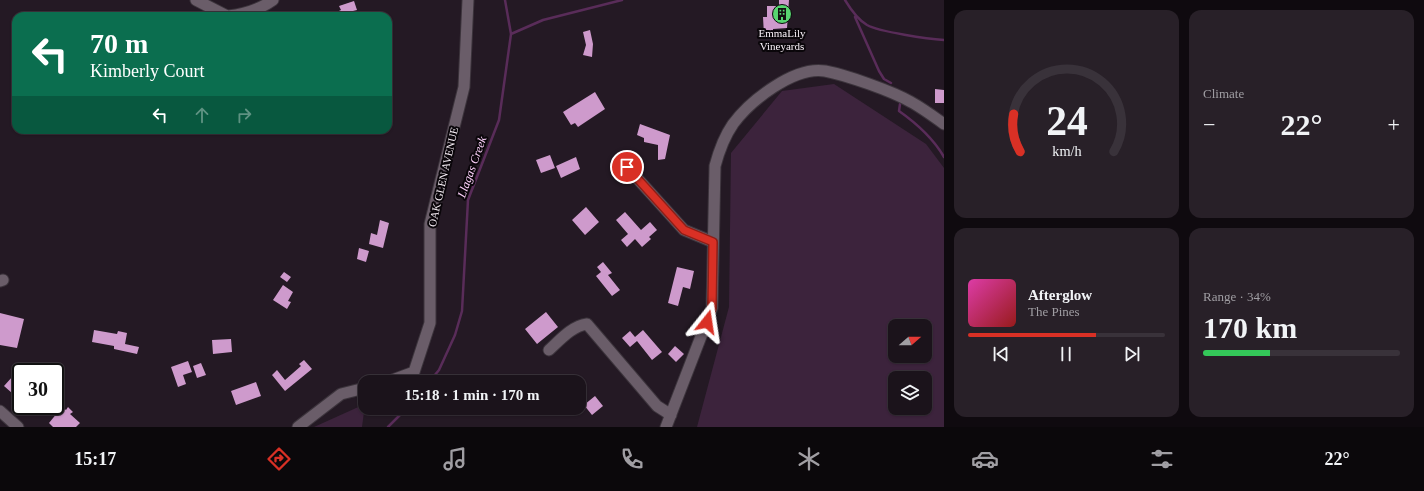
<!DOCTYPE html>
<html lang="en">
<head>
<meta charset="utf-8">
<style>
	:root { --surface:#1b131b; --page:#282028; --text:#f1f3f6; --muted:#a09ea3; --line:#39323a; --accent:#d93025 }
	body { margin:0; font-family:"Times New Roman",serif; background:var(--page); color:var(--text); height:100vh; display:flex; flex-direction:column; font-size:15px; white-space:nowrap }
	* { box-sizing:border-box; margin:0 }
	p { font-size:13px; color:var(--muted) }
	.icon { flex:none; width:22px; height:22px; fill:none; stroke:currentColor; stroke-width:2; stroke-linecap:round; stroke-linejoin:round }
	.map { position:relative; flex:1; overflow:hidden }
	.panel { display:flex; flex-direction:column; gap:10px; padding:10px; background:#0f0a0f; width:480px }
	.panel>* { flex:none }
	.top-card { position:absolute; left:12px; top:12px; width:380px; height:122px; border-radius:12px; box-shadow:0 1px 3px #0004,0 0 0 1px var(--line); background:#0b6e4f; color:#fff; overflow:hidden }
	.needle { width:26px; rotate:70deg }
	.fabs { position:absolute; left:888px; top:319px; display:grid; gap:8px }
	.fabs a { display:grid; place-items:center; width:44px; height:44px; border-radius:8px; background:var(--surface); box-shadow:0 1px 3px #0004,0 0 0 1px var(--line); font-size:20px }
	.speed { position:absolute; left:12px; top:363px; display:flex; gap:8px; font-size:20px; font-weight:700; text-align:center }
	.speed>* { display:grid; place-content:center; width:52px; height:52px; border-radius:50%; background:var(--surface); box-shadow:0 1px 3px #0004,0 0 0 1px var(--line); line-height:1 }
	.speed .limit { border:2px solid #111; border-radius:6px; background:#fff; color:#111 }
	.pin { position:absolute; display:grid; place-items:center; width:34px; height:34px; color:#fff; margin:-17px; border:2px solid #fff; border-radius:50%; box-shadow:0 1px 4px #0007 }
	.me { position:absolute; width:44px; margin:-22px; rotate:15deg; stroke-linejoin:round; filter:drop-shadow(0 0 3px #0008) }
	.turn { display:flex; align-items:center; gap:14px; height:84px; padding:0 12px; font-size:18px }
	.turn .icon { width:52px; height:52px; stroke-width:2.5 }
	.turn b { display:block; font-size:28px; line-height:34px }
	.lanes { display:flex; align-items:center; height:38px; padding:0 12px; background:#0003; justify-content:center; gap:20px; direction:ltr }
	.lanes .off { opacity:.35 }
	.big { font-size:30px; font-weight:600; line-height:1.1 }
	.panel .tile { flex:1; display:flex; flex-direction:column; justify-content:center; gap:6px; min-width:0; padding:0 14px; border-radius:12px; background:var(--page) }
	.panel .dial { align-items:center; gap:0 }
	.dial svg { height:104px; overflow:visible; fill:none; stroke:var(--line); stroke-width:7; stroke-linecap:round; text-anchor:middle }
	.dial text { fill:var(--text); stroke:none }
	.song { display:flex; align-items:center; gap:12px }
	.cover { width:48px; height:48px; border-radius:6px; background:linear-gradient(135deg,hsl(320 70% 55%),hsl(0 70% 35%)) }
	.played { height:4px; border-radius:2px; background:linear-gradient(90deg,var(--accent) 65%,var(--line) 65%) }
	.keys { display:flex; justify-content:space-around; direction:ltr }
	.heat { display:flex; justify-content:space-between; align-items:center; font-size:22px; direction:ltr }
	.charge { height:6px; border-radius:3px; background:linear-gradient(90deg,#34c759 34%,var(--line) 0) }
	.panel .tiles { flex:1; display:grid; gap:10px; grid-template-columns:repeat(2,1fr) }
	.trip { position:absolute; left:358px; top:375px; width:228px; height:40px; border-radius:12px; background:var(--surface); box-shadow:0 1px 3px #0004,0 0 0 1px var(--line); font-weight:600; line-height:40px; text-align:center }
	.menu { display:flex; height:64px; justify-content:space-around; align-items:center; background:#0b080b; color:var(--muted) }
	.menu .icon { width:28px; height:28px }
	.menu .active { color:var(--accent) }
	.menu b { font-size:18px; color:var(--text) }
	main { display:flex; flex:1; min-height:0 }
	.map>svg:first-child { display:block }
	.green { fill:#3c233c; fill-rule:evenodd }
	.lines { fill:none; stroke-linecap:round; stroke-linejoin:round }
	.stream { stroke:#592c59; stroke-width:2.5 }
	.building { fill:#ce9acc }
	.minor-casing { stroke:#3c343c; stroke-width:13 }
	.minor { stroke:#6a5d69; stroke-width:11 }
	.route-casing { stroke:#8d1f18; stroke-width:10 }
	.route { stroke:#d93025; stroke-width:7 }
	.labels { text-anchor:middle; stroke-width:4; stroke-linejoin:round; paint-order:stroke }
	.poi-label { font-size:11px; fill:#faf2f9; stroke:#0a060a }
	.street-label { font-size:11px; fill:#faf2f9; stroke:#0a060a }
	.water-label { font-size:12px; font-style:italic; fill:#fcd0fa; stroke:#0a060a }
</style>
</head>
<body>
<main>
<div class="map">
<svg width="944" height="427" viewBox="0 0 944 427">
	<rect width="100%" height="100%" fill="#241924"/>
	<path class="green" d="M834,84L926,144L944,168V427H697L729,307L731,153L782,91ZM895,326H925V356H895ZM895,378H925V408H895Z
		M365,404L362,427H314Z"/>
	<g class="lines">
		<path class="stream" d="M845,0C851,10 857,19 867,25C880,32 928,39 944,40
			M855,17L879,71L884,79L891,83
			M511,34L543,20L622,0
			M900,104L899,111C916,123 933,138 944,157
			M429,382L439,370L455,335L462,311L468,200L499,120L511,34L505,0
			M388,427L407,408"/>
	</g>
	<path class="building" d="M779,0H789L787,28L773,29V35H764L763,17H767V6H779Z
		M354,1L357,10L353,11L354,14L328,16L341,10L339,6Z
		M590,30L593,44L592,57L583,55L586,45L583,32Z
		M935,89L944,90V103H935Z
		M595,92L605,109L578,127L575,123L571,125L563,112Z
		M640,124L670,135L665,159L658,160V145L644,142V138L637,135Z
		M550,155L555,168L541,173L536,160Z
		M576,157L580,169L561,178L556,166Z
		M586,207L599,222L585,235L572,220Z
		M625,212L641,230L650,222L657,230L649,237L651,239L642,247L635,239L627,247L621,240L628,234L616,220Z
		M380,220L389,223L383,248L369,244L371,233L377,235Z
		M359,248L369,251L366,262L357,259Z
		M603,262L612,273L608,275L620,290L612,296L596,276L601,272L597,267Z
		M677,267L694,271L690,289L683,287L678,306L668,303Z
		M284,272L291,277L287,282L280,277Z
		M283,285L293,292L288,301L291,302L287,309L273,300Z
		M546,312L558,327L537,344L525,329Z
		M0,313L24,319L17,348L0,345Z
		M94,330L117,334L118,331L127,333L125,344L139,347L137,354L114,349V346L92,342Z
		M643,330L662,352L652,360L637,341L630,347L622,338L630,331L635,337Z
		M231,339L232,352L213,354L212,340Z
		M675,346L684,354L676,362L668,354Z
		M304,360L312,369L285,391L272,375L277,370L285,380L301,366L299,364Z
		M188,361L192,372L183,375L186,384L178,387L171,367Z
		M201,363L206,375L197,378L193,366Z
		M21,367V401L4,386Z
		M256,382L261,396L236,405L231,391Z
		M595,396L603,406L592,415L584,405Z
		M62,407L66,410L68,407L73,412L70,414L80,423L76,427H53L49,423Z"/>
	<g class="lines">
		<defs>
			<path id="minor" d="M196,0L227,16
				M228,16C245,14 259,10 273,0
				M627,167L684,230L713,242
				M0,281L3,280
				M549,350C560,340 572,326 587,324L657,406L671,415
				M387,382L414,372L430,323V224L464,87L468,0
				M0,411L18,427
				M298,427L341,394L365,388
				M666,427L712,308L715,166C719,151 724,137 733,124C750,101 794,66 825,71C846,75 892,91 911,102C922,108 933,116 944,124"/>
		</defs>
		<use href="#minor" class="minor-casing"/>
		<use href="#minor" class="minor"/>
	</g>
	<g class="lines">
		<defs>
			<path id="route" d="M627,167L684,230L713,242L712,308L707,322"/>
		</defs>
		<use href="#route" class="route-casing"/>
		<use href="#route" class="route"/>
	</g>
	<defs>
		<symbol id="building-disc" viewBox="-11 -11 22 22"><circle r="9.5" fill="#58d570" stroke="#0a060a"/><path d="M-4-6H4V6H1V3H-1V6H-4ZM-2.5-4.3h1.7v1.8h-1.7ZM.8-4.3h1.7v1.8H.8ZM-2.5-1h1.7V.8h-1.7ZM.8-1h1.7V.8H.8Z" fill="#111"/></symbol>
	</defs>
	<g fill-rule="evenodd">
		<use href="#building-disc" x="771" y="3" width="22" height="22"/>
	</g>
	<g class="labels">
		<g class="poi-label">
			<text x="782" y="37">EmmaLily<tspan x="782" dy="13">Vineyards</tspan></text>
		</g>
		<g class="street-label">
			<text transform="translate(443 177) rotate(-77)" y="4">OAK GLEN AVENUE</text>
		</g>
		<g class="water-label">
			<text transform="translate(472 167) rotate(-70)" y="4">Llagas Creek</text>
		</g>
	</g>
</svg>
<div class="fabs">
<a><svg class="needle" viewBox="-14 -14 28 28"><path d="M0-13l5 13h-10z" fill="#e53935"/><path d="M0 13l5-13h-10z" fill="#a09ea3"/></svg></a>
<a><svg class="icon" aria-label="layers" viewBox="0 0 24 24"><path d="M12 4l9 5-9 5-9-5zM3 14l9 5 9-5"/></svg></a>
</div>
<div class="speed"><div class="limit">30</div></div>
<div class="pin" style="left:627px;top:167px;background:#d93025"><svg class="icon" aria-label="arrive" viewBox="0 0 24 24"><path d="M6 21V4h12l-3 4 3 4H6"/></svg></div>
<svg class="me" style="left:707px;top:322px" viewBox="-20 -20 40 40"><path d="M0-17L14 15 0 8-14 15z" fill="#d93025" stroke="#fff" stroke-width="4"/></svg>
<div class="trip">15:18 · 1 min · 170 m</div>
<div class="top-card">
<div class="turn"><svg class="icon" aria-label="left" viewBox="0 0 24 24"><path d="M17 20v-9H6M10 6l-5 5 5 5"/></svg><div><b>70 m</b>Kimberly Court</div></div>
<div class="lanes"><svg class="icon" aria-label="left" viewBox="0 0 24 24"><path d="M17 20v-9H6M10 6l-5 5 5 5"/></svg><svg class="icon off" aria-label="ahead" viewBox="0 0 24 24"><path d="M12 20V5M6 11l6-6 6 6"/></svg><svg class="icon off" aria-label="right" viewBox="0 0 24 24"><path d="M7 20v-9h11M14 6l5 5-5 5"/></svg></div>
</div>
</div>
<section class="panel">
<div class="tiles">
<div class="tile dial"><svg viewBox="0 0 100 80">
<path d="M14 69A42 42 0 1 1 86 69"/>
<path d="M14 69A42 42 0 0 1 9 40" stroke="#d93025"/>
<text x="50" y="56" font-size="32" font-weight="700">24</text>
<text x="50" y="72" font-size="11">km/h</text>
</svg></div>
<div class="tile"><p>Climate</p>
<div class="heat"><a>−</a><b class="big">22°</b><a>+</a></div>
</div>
<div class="tile">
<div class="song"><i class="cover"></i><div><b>Afterglow</b><p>The Pines</p></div></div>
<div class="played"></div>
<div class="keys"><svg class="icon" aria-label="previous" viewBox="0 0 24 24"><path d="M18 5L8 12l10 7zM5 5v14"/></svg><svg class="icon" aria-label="pause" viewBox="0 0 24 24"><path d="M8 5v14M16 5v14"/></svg><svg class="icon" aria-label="next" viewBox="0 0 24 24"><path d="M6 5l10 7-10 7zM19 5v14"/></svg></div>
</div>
<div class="tile"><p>Range · 34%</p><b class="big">170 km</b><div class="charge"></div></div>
</div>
</section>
</main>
<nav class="menu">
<b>15:17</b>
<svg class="icon active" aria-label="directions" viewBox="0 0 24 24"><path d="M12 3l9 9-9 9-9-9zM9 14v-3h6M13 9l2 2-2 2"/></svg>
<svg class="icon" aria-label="music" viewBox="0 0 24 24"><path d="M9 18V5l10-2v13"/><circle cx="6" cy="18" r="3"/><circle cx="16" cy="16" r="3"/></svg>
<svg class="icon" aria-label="phone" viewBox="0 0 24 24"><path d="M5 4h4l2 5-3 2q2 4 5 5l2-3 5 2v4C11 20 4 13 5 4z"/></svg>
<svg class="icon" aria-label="climate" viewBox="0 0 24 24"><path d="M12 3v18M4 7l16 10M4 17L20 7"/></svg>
<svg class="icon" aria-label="car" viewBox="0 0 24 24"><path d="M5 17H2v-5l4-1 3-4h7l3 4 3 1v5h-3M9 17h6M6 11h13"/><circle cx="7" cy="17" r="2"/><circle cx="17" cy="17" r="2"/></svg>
<svg class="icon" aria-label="filters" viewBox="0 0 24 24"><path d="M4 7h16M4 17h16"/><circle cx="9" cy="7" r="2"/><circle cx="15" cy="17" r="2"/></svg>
<b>22°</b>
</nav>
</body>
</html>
